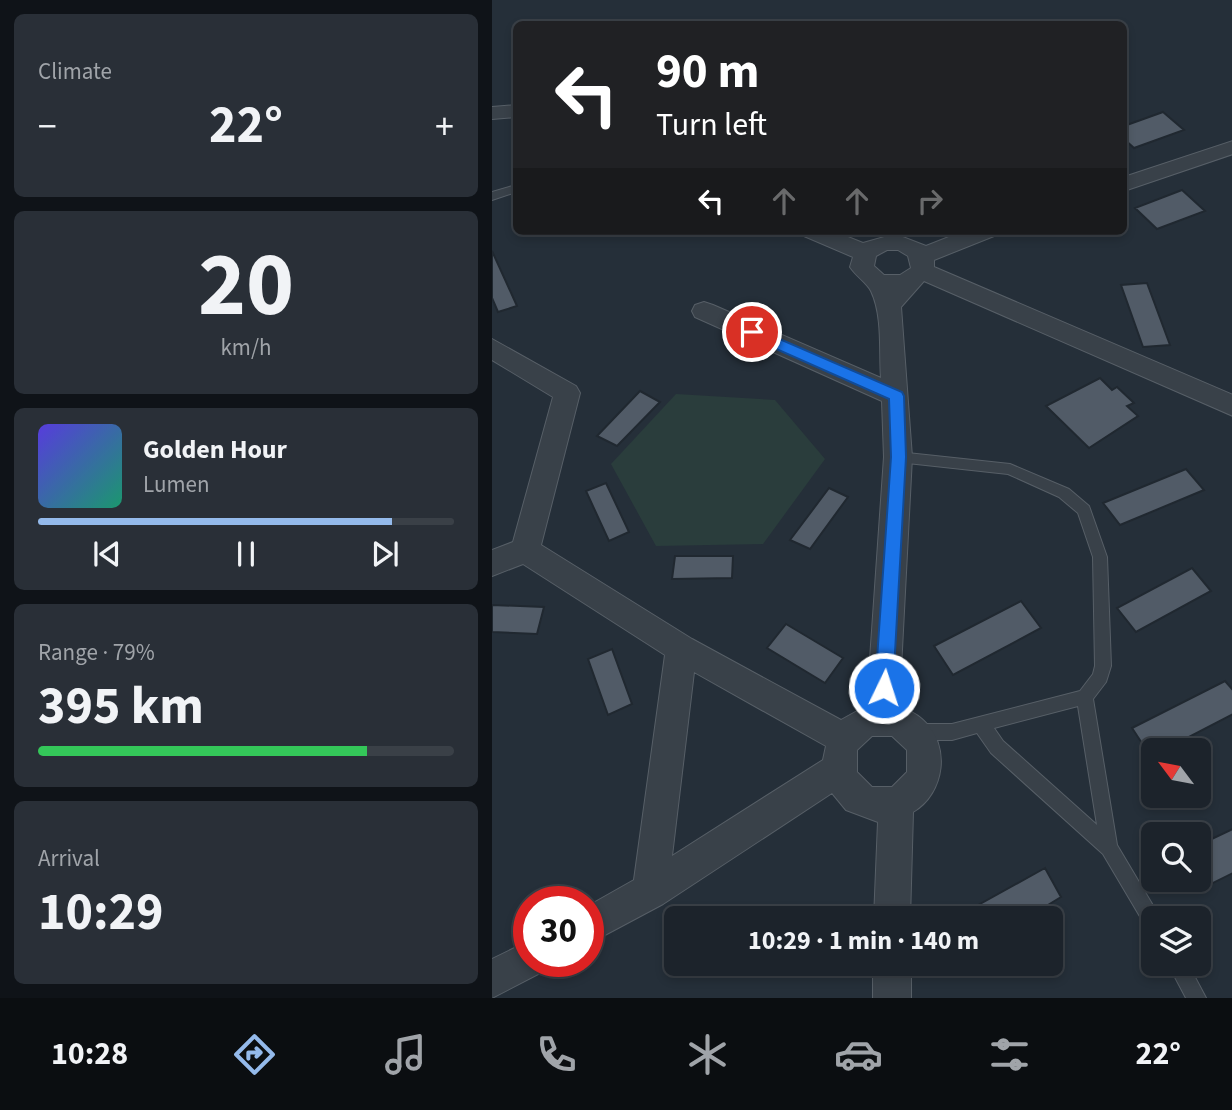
<!DOCTYPE html>
<html lang="en">
<head>
<meta charset="utf-8">
<style>
	:root { --surface:#1c232b; --page:#292f37; --text:#f1f3f6; --muted:#a0a4a9; --line:#3a4047; --accent:#94baeb }
	body { margin:0; font-family:"Source Sans 3",sans-serif; background:var(--page); color:var(--text); height:100vh; display:flex; flex-direction:column; font-size:26px; white-space:nowrap }
	* { box-sizing:border-box; margin:0 }
	p { font-size:23px; color:var(--muted) }
	.icon { flex:none; width:38px; height:38px; fill:none; stroke:currentColor; stroke-width:2; stroke-linecap:round; stroke-linejoin:round }
	.map { position:relative; flex:1; overflow:hidden }
	.details { display:flex; flex-direction:column; gap:14px; padding:14px; background:#0f1318; width:492px }
	.details>* { flex:none }
	.top-card { position:absolute; left:21px; top:21px; width:614px; height:214px; border-radius:10px; box-shadow:0 4px 10px #0003,0 0 0 2px var(--line); background:#202124; color:#fff; overflow:hidden }
	.needle { width:46px; rotate:302deg }
	.fabs { position:absolute; left:649px; top:738px; display:grid; gap:14px }
	.fabs a { display:grid; place-items:center; width:70px; height:70px; border-radius:10px; background:var(--surface); box-shadow:0 4px 10px #0003,0 0 0 2px var(--line); font-size:35px }
	.speed { position:absolute; left:21px; top:886px; display:flex; gap:14px; font-size:35px; font-weight:700; text-align:center }
	.speed>* { display:grid; place-content:center; width:91px; height:91px; border-radius:50%; background:var(--surface); box-shadow:0 4px 10px #0003,0 0 0 2px var(--line); line-height:1 }
	.speed .limit { border:10px solid #d22; background:#fff; color:#111 }
	.pin { position:absolute; display:grid; place-items:center; width:60px; height:60px; color:#fff; margin:-30px; border:4px solid #fff; border-radius:50%; box-shadow:0 2px 7px #0007 }
	.me { position:absolute; width:77px; margin:-38px; rotate:4deg; stroke-linejoin:round; filter:drop-shadow(0 0 5px #0008) }
	.turn { display:flex; align-items:center; gap:24px; height:147px; padding:0 28px; font-size:32px }
	.turn .icon { width:91px; height:91px; stroke-width:2.5 }
	.turn b { display:block; font-size:49px; line-height:60px }
	.lanes { display:flex; align-items:center; height:66px; padding:0 28px; background:#0003; justify-content:center; gap:35px; direction:ltr }
	.lanes .off { opacity:.35 }
	.big { font-size:52px; font-weight:700; line-height:1.1 }
	.details .widget { flex:1; display:flex; flex-direction:column; justify-content:center; gap:10px; min-width:0; padding:0 24px; border-radius:10px; background:var(--page) }
	.details .dial { align-items:center; gap:0 }
	.dial b { font-size:91px; line-height:1 }
	.song { display:flex; align-items:center; gap:21px }
	.cover { width:84px; height:84px; border-radius:10px; background:linear-gradient(135deg,hsl(250 70% 55%),hsl(160 70% 35%)) }
	.played { height:7px; border-radius:4px; background:linear-gradient(90deg,var(--accent) 85%,var(--line) 85%) }
	.keys { display:flex; justify-content:space-around; direction:ltr }
	.heat { display:flex; justify-content:space-between; align-items:center; font-size:38px; direction:ltr }
	.charge { height:10px; border-radius:5px; background:linear-gradient(90deg,#34c759 79%,var(--line) 0) }
	.trip { position:absolute; left:172px; top:906px; width:399px; height:70px; border-radius:10px; background:var(--surface); box-shadow:0 4px 10px #0003,0 0 0 2px var(--line); font-weight:700; line-height:70px; text-align:center }
	.tabs { display:flex; height:112px; justify-content:space-around; align-items:center; background:#0b0e11; color:var(--muted) }
	.tabs .icon { width:49px; height:49px }
	.tabs .on { color:var(--accent) }
	.tabs b { font-size:32px; color:var(--text) }
	main { display:flex; flex:1; min-height:0 }
	.map>svg:first-child { display:block }
	.green { fill:#2a3d3c }
	.building { fill:#515b67; stroke:#202830; stroke-width:2 }
	.lines { fill:none; stroke-linecap:round; stroke-linejoin:round }
	.lane-casing { stroke:#575f67; stroke-width:2 }
	.street-casing { stroke:#575f67; stroke-width:2 }
	.lane { fill:#394149; fill-rule:evenodd }
	.street { fill:#394149; fill-rule:evenodd }
	.route { fill:#1a73e8; stroke:#114b97; stroke-width:2 }
</style>
</head>
<body>
<main>
<section class="details">
<div class="widget"><p>Climate</p>
<div class="heat"><a>−</a><b class="big">22°</b><a>+</a></div>
</div>
<div class="widget dial"><b>20</b><p>km/h</p></div>
<div class="widget">
<div class="song"><i class="cover"></i><div><b>Golden Hour</b><p>Lumen</p></div></div>
<div class="played"></div>
<div class="keys"><svg class="icon" aria-label="previous" viewBox="0 0 24 24"><path d="M18 5L8 12l10 7zM5 5v14"/></svg><svg class="icon" aria-label="pause" viewBox="0 0 24 24"><path d="M8 5v14M16 5v14"/></svg><svg class="icon" aria-label="next" viewBox="0 0 24 24"><path d="M6 5l10 7-10 7zM19 5v14"/></svg></div>
</div>
<div class="widget"><p>Range · 79%</p><b class="big">395 km</b><div class="charge"></div></div>
<div class="widget"><p>Arrival</p><b class="big">10:29</b></div>
</section>
<div class="map">
<svg width="741" height="998" viewBox="0 0 741 998">
	<rect width="100%" height="100%" fill="#252f39"/>
	<path class="green" d="M184,394L283,400L333,459L271,544L164,546L119,464Z"/>
	<path class="building" d="M671,112L692,130L642,148L632,139V126Z
		M690,190L713,211L665,229L643,208Z
		M0,251L25,306L6,312L0,298Z
		M655,283L678,345L651,347L629,285Z
		M608,378L620,390L625,387L642,403L635,406L646,416L597,448L554,406Z
		M148,391L168,402L125,446L105,436Z
		M694,469L712,490L628,525L611,503Z
		M114,483L137,532L117,541L94,491Z
		M337,488L356,497L318,549L298,540Z
		M183,556H241L240,578L180,579Z
		M700,568L719,591L644,632L625,608Z
		M529,601L549,628L461,675L442,646Z
		M0,605L52,607L45,634L0,632Z
		M294,624L351,658L333,683L275,648Z
		M120,649L140,704L116,715L96,659Z
		M733,681L741,690V714L670,751H662L659,757L640,728Z
		M741,829V873L707,890V845Z
		M553,868L569,897L533,919H461Z"/>
	<g class="lines">
		<defs>
			<path id="lane" d="M24,185V192L0,200V192Z
				M406,452L518,464L577,489L597,506L615,557L619,666L614,682L601,699L625,845L669,919H662V933L656,930L611,854L499,753L485,733L460,740H422L416,738L414,732L416,726L422,724H460L588,691L601,674L603,666L601,557L586,513L567,497L516,474L406,462L401,461L399,457L401,453ZM586,706L605,825L511,741L502,728Z
				M676,964H696L714,998H694Z"/>
			<path id="street" d="M24,105V117L0,119V107Z
				M741,141V154L632,191V177Z
				M309,231H341L371,243L403,234L434,246L472,231H505L502,236L442,260V267L741,395V416L432,281L409,307L420,457L408,688L401,705C411,708 423,712 431,720C459,745 453,793 421,812L418,919H382L386,822L354,810L340,793L171,904L96,944V906L142,880L173,655L31,564L0,576V550L21,542L61,397L0,360V339L84,386L88,393L49,545L200,639L349,720L367,710L376,688L392,457L390,401L203,317L200,311L203,305L212,302L221,305L389,378C387,351 391,316 379,291C375,283 364,276 358,267L361,257L312,236ZM395,250H406L416,256L419,268L408,275H392L382,266L384,256ZM202,672L334,746L331,760L180,856ZM380,736H400L415,750V772L400,787H380L365,772V750Z
				M37,941V961H55L50,972L0,998V959Z
				M381,964H419V998H381Z"/>
		</defs>
		<use href="#lane" class="lane-casing"/>
		<use href="#street" class="street-casing"/>
		<use href="#lane" class="lane"/>
		<use href="#street" class="street"/>
	</g>
	<path class="route" d="M260,327L410,392L412,396L414,457L401,688L399,694L392,696L386,694L383,688L399,457L397,399L255,336V329Z"/>
</svg>
<div class="fabs">
<a><svg class="needle" viewBox="-14 -14 28 28"><path d="M0-13l5 13h-10z" fill="#e53935"/><path d="M0 13l5-13h-10z" fill="#a0a4a9"/></svg></a>
<a><svg class="icon" aria-label="search" viewBox="0 0 24 24"><circle cx="10" cy="10" r="6"/><path d="M15 15l6 6"/></svg></a>
<a><svg class="icon" aria-label="layers" viewBox="0 0 24 24"><path d="M12 4l9 5-9 5-9-5zM3 14l9 5 9-5"/></svg></a>
</div>
<div class="speed"><div class="limit">30</div></div>
<div class="pin" style="left:260px;top:332px;background:#d93025"><svg class="icon" aria-label="arrive" viewBox="0 0 24 24"><path d="M6 21V4h12l-3 4 3 4H6"/></svg></div>
<svg class="me" style="left:392px;top:688px" viewBox="-20 -20 40 40"><circle r="17" fill="#1a73e8" stroke="#fff" stroke-width="3"/><path d="M0-11L8 9 0 5-8 9z" fill="#fff"/></svg>
<div class="trip">10:29 · 1 min · 140 m</div>
<div class="top-card">
<div class="turn"><svg class="icon" aria-label="left" viewBox="0 0 24 24"><path d="M17 20v-9H6M10 6l-5 5 5 5"/></svg><div><b>90 m</b>Turn left</div></div>
<div class="lanes"><svg class="icon" aria-label="left" viewBox="0 0 24 24"><path d="M17 20v-9H6M10 6l-5 5 5 5"/></svg><svg class="icon off" aria-label="ahead" viewBox="0 0 24 24"><path d="M12 20V5M6 11l6-6 6 6"/></svg><svg class="icon off" aria-label="ahead" viewBox="0 0 24 24"><path d="M12 20V5M6 11l6-6 6 6"/></svg><svg class="icon off" aria-label="right" viewBox="0 0 24 24"><path d="M7 20v-9h11M14 6l5 5-5 5"/></svg></div>
</div>
</div>
</main>
<nav class="tabs">
<b>10:28</b>
<svg class="icon on" aria-label="directions" viewBox="0 0 24 24"><path d="M12 3l9 9-9 9-9-9zM9 14v-3h6M13 9l2 2-2 2"/></svg>
<svg class="icon" aria-label="music" viewBox="0 0 24 24"><path d="M9 18V5l10-2v13"/><circle cx="6" cy="18" r="3"/><circle cx="16" cy="16" r="3"/></svg>
<svg class="icon" aria-label="phone" viewBox="0 0 24 24"><path d="M5 4h4l2 5-3 2q2 4 5 5l2-3 5 2v4C11 20 4 13 5 4z"/></svg>
<svg class="icon" aria-label="climate" viewBox="0 0 24 24"><path d="M12 3v18M4 7l16 10M4 17L20 7"/></svg>
<svg class="icon" aria-label="car" viewBox="0 0 24 24"><path d="M5 17H2v-5l4-1 3-4h7l3 4 3 1v5h-3M9 17h6M6 11h13"/><circle cx="7" cy="17" r="2"/><circle cx="17" cy="17" r="2"/></svg>
<svg class="icon" aria-label="filters" viewBox="0 0 24 24"><path d="M4 7h16M4 17h16"/><circle cx="9" cy="7" r="2"/><circle cx="15" cy="17" r="2"/></svg>
<b>22°</b>
</nav>
</body>
</html>
